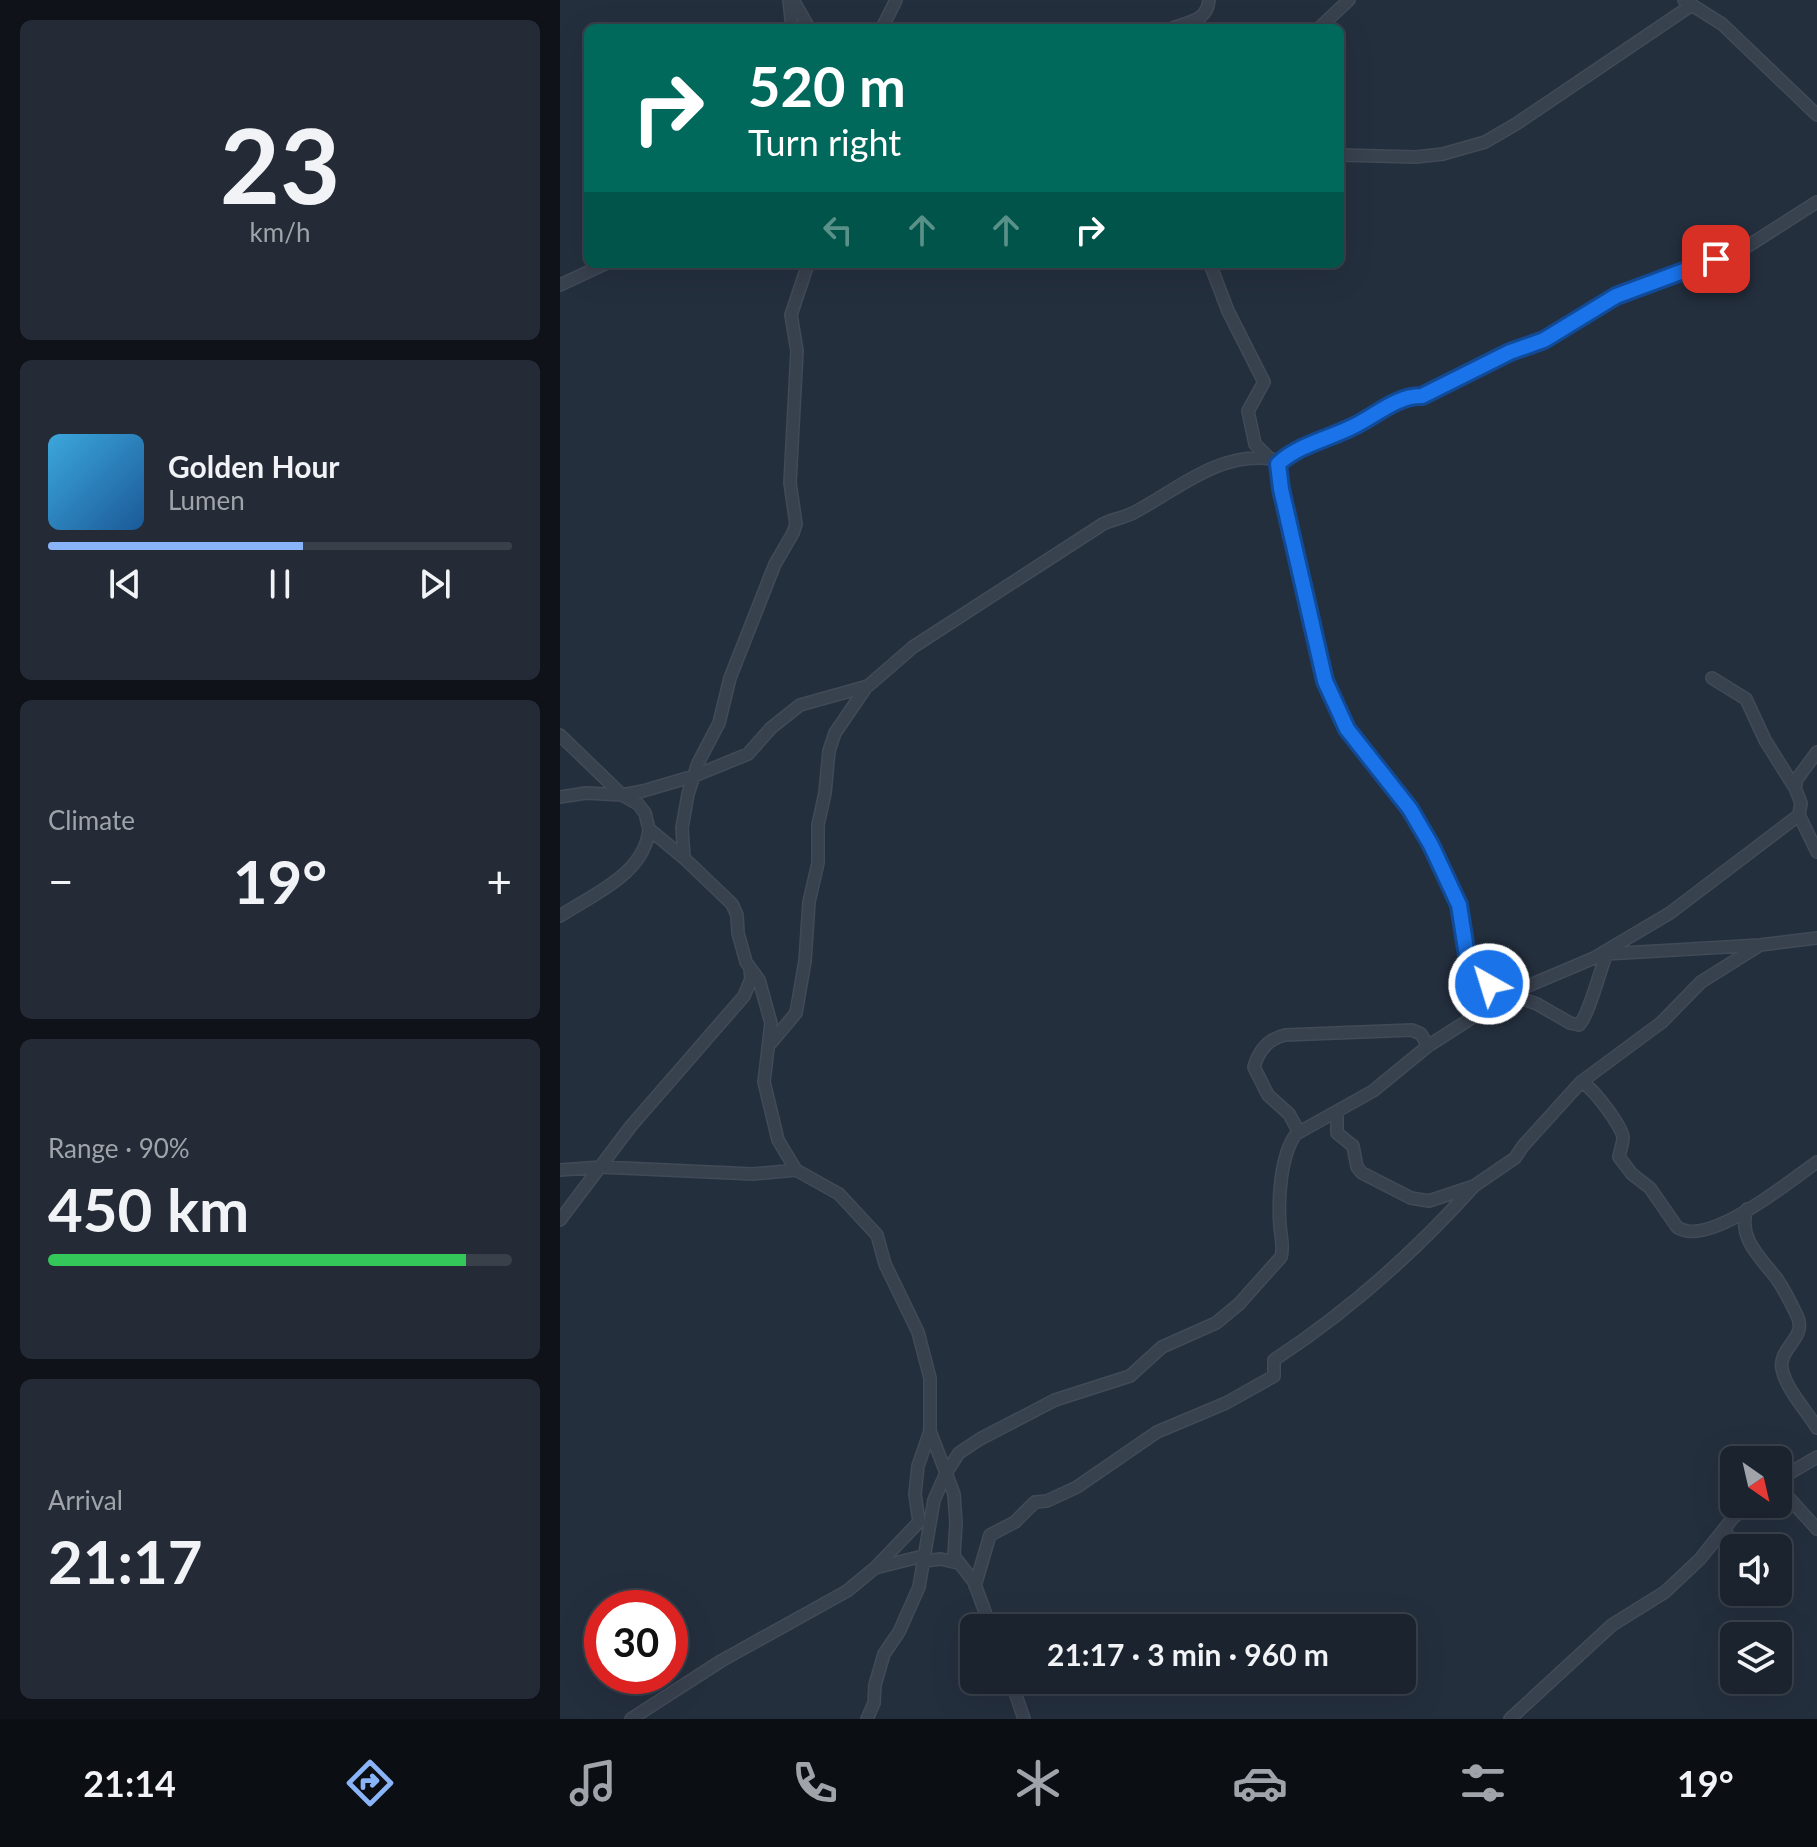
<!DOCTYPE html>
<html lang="en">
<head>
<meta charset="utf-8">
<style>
	:root { --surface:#1b232e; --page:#242b36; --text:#f1f3f6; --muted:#a0a4aa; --line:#39404a; --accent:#8ab4f8 }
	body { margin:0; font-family:Lato,sans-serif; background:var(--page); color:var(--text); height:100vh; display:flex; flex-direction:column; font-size:30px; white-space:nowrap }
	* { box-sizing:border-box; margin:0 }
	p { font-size:26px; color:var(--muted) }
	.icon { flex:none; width:44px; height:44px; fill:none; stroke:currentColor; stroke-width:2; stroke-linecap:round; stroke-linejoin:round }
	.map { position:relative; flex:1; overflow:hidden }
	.details { display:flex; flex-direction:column; gap:20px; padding:20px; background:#0f1319; width:560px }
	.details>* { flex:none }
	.guide { position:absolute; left:24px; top:24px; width:760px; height:244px; border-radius:12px; box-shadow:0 8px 32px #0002,0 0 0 2px var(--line); background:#00695c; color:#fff; overflow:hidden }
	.needle { width:52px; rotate:146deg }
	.tools { position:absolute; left:1160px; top:1446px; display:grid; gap:16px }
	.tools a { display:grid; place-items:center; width:72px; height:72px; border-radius:12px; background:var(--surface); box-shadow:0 8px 32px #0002,0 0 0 2px var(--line); font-size:40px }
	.speed { position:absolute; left:24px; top:1590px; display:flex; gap:16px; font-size:40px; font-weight:700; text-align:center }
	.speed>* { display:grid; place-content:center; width:104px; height:104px; border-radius:50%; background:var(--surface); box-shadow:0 8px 32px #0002,0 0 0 2px var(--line); line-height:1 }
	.speed .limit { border:12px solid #d22; background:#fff; color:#111 }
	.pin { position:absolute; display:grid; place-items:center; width:68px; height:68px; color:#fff; margin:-34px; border-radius:16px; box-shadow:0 4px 12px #0006 }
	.me { position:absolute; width:88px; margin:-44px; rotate:321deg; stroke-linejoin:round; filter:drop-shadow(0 0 6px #0008) }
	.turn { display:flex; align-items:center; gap:28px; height:168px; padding:0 32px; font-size:36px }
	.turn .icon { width:104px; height:104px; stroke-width:2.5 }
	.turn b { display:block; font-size:56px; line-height:68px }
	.lanes { display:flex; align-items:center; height:76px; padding:0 32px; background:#0003; justify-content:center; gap:40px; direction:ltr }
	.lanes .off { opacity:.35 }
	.big { font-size:60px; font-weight:700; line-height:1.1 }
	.details .card { flex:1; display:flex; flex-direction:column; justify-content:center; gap:12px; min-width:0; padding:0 28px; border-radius:12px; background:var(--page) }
	.details .dial { align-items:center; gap:0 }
	.dial b { font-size:104px; line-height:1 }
	.song { display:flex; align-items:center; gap:24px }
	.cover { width:96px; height:96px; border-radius:12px; background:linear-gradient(135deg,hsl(200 70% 55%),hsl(210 70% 35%)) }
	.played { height:8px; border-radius:4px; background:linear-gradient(90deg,var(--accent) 55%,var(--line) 55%) }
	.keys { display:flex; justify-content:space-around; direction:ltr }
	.heat { display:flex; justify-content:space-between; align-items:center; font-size:44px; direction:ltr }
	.charge { height:12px; border-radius:6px; background:linear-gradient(90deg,#34c759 90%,var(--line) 0) }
	.trip { position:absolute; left:400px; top:1614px; width:456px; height:80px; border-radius:12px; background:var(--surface); box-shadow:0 8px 32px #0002,0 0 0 2px var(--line); font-weight:700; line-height:80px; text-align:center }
	.dock { display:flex; height:128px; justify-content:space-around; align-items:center; background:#0b0e12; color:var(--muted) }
	.dock .icon { width:56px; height:56px }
	.dock .current { color:var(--accent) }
	.dock b { font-size:36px; color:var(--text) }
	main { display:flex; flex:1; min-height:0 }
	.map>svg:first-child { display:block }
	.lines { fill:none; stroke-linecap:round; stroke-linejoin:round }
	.minor-casing { stroke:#414a57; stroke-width:14 }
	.minor { stroke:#38414e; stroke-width:11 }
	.route-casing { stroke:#114b97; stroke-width:20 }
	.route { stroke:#1a73e8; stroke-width:14 }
</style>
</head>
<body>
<main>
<section class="details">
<div class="card dial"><b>23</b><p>km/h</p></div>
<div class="card">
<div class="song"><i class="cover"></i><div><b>Golden Hour</b><p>Lumen</p></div></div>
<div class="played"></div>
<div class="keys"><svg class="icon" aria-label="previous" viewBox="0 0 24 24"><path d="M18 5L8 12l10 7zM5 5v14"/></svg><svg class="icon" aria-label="pause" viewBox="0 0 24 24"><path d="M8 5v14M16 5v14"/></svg><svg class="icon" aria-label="next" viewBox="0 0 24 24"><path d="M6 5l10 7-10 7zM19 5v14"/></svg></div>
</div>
<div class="card"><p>Climate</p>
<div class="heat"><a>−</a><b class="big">19°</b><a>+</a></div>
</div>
<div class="card"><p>Range · 90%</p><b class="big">450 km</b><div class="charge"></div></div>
<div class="card"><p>Arrival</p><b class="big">21:17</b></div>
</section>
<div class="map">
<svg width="1257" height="1719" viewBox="0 0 1257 1719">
	<rect width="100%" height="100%" fill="#242f3e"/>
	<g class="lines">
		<defs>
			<path id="minor" d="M229,0L232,28
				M233,0L249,28
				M1124,0L1162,24L1257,115
				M322,28L336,0
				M612,28C629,22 647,21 649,0
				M759,28L789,0
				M780,155L856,157L883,154L925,142L956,124L1132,5
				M650,264L668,311L704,382L688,411L695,444L708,457
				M0,285L45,264
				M1152,678L1186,699L1205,740L1235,788
				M0,735L62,795L78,804L85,813L89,829L124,858L172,904L177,915L178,933L186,962L199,980L211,1023L204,1082L218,1140L236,1170L279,1194L317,1235L325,1264L358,1332L370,1378V1431L394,1494L396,1523L394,1556L414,1582L431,1628
				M1257,752L1237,779L1235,788L1241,803L1239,815L1257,852
				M0,797L26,793L62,795L83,791L134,776L188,754L211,728L240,705L308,686L353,647L543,524C553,519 563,518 573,513C617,490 659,451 712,459
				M124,858L122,828L128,794L138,763L159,723L170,678L215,564L233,533L236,524L230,483L237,351L231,315L248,264
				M0,916C33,894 85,874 89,829
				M1046,954L1200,945L1257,938
				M910,975L949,994L977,1004L1010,1023L1019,1025C1029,1015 1040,970 1047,953
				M908,1019C919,954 892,864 852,812C821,770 781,731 765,681L721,489L718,464C738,445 768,439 792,427C814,417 837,395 862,396L950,352L1005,329L1056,296L1188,246L1257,202
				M210,1044L236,1013L245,961L249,902L258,863V825L265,793L269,751L275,733L307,686
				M1021,1082C1031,1085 1063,1127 1063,1138C1063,1143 1060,1151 1059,1157L1072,1174L1090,1188L1117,1227C1148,1249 1231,1180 1257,1162
				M777,1114V1133L793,1146L797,1167L802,1173L851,1198L869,1201L914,1186L955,1158L963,1146L1021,1082L1102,1022L1141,982L1200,945
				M739,1132L729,1114L708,1095L694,1067C699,1050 708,1039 725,1035L852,1030L861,1034L868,1046
				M0,1170L41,1167L193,1174L236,1170
				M1187,1209C1177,1238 1201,1258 1217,1279C1225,1291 1232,1305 1238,1318C1246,1338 1218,1349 1222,1369C1226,1389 1246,1410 1257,1428
				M0,1220L71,1126L184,996L191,979L190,969
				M1218,1480L1257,1457
				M1218,1486L1257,1529
				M1164,1530L1178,1548
				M315,1568L359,1557L364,1561L381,1559L398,1563
				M415,1586L430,1535L455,1522L475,1502L487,1501L517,1487L597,1432L666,1403L714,1376V1360C787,1312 855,1252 914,1186
				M1218,1591L1227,1587
				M451,1680L464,1719
				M71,1719L161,1661L287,1591L315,1568L359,1522L355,1494L358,1466L370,1431
				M307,1719L314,1703L315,1685L324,1654L339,1632L359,1587L374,1500L386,1473L399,1453L420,1439L495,1400L570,1376L602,1347L656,1323L679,1304L721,1257C724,1247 721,1237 720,1226C718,1200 720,1156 736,1134L813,1091L868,1046L949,994L1034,958L1110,913L1239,815
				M950,1719L1052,1625L1105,1592L1140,1559L1172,1519L1188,1504"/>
		</defs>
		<use href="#minor" class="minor-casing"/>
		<use href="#minor" class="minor"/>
	</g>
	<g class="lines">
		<defs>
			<path id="route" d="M929,984L910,975L899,905L871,845L850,809L787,729L765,681L721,489L718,464C738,445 768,439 792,427C814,417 837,395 862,396L950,352L984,340L1056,296L1156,259"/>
		</defs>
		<use href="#route" class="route-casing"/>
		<use href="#route" class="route"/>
	</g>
</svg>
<div class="tools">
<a><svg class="needle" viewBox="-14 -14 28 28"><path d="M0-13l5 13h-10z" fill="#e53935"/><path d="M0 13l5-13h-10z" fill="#a0a4aa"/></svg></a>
<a><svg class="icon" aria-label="sound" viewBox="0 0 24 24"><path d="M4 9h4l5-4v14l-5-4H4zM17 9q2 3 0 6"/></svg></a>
<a><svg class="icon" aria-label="layers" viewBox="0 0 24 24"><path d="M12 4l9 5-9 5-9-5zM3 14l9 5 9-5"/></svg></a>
</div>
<div class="speed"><div class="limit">30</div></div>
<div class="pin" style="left:1156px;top:259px;background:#d93025"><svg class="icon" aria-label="arrive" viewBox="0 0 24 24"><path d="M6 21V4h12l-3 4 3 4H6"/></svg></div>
<svg class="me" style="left:929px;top:984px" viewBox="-20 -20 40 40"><circle r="17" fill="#1a73e8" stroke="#fff" stroke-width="3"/><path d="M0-11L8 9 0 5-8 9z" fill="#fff"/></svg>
<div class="trip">21:17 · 3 min · 960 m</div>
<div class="guide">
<div class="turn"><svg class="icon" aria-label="right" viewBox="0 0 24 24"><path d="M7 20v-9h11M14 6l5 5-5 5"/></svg><div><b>520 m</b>Turn right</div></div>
<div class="lanes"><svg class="icon off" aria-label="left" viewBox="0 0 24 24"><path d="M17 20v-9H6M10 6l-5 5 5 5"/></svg><svg class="icon off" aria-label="ahead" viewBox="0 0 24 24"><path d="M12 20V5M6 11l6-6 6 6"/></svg><svg class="icon off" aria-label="ahead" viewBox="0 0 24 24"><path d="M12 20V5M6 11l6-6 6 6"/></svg><svg class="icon" aria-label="right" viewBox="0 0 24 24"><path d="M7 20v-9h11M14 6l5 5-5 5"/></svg></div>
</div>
</div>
</main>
<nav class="dock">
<b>21:14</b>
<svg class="icon current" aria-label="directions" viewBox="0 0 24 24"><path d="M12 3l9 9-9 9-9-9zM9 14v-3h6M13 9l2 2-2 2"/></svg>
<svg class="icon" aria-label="music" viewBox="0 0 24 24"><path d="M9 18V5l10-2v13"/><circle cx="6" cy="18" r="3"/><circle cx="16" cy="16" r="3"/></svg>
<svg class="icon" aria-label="phone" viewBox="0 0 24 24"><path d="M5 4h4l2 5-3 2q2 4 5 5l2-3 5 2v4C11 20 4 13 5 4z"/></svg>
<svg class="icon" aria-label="climate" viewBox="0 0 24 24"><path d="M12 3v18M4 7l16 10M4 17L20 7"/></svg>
<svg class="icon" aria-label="car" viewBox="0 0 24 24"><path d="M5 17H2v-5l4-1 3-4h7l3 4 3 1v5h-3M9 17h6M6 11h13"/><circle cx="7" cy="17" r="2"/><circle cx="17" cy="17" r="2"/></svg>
<svg class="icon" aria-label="filters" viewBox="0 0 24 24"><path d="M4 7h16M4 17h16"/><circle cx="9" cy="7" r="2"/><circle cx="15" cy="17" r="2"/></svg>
<b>19°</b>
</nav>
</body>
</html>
